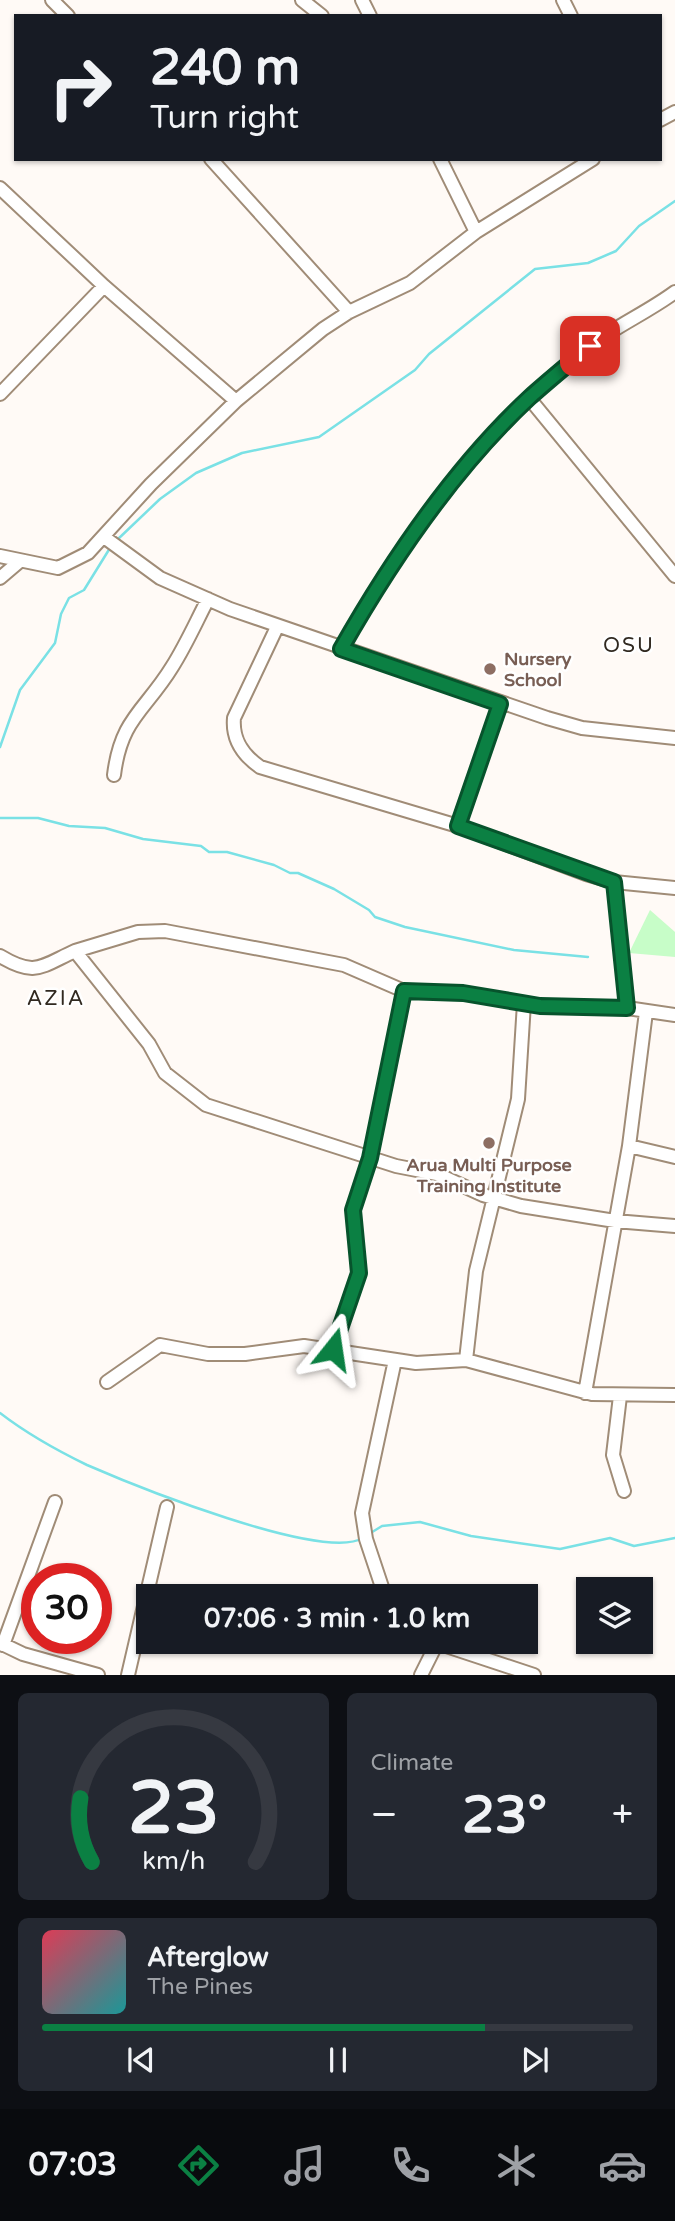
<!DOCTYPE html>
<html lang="en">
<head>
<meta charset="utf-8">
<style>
	:root { --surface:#171b24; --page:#242831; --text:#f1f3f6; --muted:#9ea1a6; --line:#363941; --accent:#0b8043 }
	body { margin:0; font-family:"Varela Round",sans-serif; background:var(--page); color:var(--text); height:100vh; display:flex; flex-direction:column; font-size:26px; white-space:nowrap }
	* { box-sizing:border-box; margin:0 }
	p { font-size:23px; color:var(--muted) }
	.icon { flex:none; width:38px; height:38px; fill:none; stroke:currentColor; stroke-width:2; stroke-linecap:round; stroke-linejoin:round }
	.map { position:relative; height:1675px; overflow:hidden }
	.drawer { display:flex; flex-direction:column; gap:18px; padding:18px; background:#0d0f14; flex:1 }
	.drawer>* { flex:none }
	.hud { position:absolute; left:14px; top:14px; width:648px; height:147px; border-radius:0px; box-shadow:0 2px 5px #0004; background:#171b24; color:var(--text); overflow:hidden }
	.controls { position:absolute; left:576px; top:1577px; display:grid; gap:14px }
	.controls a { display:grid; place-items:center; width:77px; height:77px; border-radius:0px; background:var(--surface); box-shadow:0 2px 5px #0004; font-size:35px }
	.speed { position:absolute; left:21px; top:1563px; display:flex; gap:14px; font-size:35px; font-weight:700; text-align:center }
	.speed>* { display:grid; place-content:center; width:91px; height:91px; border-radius:50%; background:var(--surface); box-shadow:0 2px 5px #0004; line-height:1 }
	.speed .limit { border:10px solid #d22; background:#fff; color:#111 }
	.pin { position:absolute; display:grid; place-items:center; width:60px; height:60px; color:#fff; margin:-30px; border-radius:14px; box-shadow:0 4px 10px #0006 }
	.me { position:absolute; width:77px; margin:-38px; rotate:15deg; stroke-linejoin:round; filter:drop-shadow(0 0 5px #0008) }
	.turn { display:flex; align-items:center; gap:24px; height:147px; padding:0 21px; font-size:32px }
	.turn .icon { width:91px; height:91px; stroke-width:2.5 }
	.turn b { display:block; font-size:49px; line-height:60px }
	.big { font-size:52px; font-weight:700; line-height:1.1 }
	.drawer .card { flex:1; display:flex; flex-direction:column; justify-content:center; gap:10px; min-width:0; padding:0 24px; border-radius:10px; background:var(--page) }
	.drawer .dial { align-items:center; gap:0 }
	.dial svg { height:182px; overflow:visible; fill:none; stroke:var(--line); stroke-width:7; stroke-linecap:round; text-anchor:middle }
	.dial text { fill:var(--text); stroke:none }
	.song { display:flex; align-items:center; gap:21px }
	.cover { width:84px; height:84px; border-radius:10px; background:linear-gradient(135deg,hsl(350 70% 55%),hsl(180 70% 35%)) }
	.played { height:7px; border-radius:4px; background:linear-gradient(90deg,var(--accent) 75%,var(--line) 75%) }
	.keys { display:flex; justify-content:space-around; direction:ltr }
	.heat { display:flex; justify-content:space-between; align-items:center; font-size:38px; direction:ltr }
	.drawer .tiles { flex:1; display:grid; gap:18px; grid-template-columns:1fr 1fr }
	.card:last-child { grid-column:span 2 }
	.trip { position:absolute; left:136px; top:1584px; width:402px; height:70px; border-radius:0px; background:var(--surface); box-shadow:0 2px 5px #0004; font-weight:700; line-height:70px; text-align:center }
	.dock { display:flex; height:112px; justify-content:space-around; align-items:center; background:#090b0e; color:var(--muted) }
	.dock .icon { width:49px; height:49px }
	.dock .on { color:var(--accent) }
	.dock b { font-size:32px; color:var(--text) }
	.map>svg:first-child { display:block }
	.green { fill:#c7fdc8 }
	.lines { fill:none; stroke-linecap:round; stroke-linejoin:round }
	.stream { stroke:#7ae1e5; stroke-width:2.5 }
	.street-casing { stroke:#a08c77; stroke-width:16 }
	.street { stroke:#fff; stroke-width:12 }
	.route-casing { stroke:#07532c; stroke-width:18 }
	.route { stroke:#0b8043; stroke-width:12 }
	.education-dot { fill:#8d6e63; stroke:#fff; stroke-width:2.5 }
	.labels { text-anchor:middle; stroke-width:5; stroke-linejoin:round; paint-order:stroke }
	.education-label { font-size:18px; font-weight:bold; fill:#785e54; stroke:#fff; text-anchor:start }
	.quarter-label { font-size:21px; letter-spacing:2px; fill:#312920; stroke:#fff }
</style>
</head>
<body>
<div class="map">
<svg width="675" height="1675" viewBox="0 0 675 1675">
	<rect width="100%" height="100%" fill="#fffaf6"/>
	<path class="green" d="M650,910L675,932V957L629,953Z"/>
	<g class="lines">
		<path class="stream" d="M117,540L160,499L196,473L242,453L319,437L415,370L429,354L535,269L588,263L616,251L639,226L675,201
			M0,747L20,690L55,643L61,614L69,598L84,590L110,548
			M0,818H38L69,826L105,828L143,839L201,846L209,852H227L274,865L290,873H298L334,889L369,910L375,917L405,927L514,950L588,957
			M0,1413C26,1433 58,1451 87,1465C133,1485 322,1562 363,1538
			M369,1534L382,1526L420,1522L471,1536L560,1549L610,1538L634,1546L675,1538"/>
		<defs>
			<path id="street" d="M52,0L68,16
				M302,0L322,16
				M362,0L370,16
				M563,0L571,16
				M660,120L675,112
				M211,159L349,312
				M440,159L476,232
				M0,188L104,286L236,401
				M0,394L104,286
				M529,398L675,576
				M104,537L160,578L230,609L547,718L582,728L675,738
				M0,556L58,568L88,553L151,484L236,401L323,329L349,312L410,283L476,232L593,159
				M0,578L20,561
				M277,627L234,718C232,740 243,755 260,767L458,826L586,874L614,882L675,888
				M341,649C404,536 486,426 590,346C616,326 648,312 675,292
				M114,775C121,718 145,711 172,667C186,645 196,622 208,599
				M458,826L500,704
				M614,882L627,1008
				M75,951L138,932L165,931L344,965L404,991L463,993L540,1006L627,1008L675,1015
				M0,956C35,977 40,967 75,951L149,1044L165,1073L206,1105L396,1166L437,1174L483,1195L521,1206L615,1221L675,1226
				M629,1146L675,1157
				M333,1349L359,1273L353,1210L370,1158L404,991
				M466,1360L476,1271L518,1099L524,1003
				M107,1382L160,1345L208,1354H245L304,1346L416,1363L466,1360L592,1394L675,1395
				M585,1393L629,1146L646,1012
				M620,1396L613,1455L624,1491
				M385,1596L366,1539L362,1513L395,1360
				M434,1642L534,1675
				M0,1643L23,1654L98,1675
				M3,1645L55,1502
				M128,1675L167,1507
				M421,1675L437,1643"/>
		</defs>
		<use href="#street" class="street-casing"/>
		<use href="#street" class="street"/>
	</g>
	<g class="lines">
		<defs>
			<path id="route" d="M333,1349L359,1273L353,1210L370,1158L404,991L463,993L540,1006L627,1008L614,882L458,826L500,704L341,649C391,561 455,467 529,398C549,380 570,363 590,346"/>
		</defs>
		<use href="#route" class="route-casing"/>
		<use href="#route" class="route"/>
	</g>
	<g class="education-dot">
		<circle cx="490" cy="669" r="7"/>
		<circle cx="489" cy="1143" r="7"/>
	</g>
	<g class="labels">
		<g class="education-label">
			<text x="504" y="665">Nursery<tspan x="504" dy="21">School</tspan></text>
			<text x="489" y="1171" text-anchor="middle">Arua Multi Purpose<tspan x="489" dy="21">Training Institute</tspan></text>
		</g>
		<g class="quarter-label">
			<text x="629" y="652">OSU</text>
			<text x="56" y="1005">AZIA</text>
		</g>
	</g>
</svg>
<div class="controls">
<a><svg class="icon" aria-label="layers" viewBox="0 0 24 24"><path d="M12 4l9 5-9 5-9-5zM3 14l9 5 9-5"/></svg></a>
</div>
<div class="speed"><div class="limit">30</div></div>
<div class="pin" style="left:590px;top:346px;background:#d93025"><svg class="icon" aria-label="arrive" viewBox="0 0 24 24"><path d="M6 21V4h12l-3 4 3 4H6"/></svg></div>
<svg class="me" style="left:333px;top:1349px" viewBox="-20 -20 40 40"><path d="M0-17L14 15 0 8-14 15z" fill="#0b8043" stroke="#fff" stroke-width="4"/></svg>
<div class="trip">07:06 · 3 min · 1.0 km</div>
<div class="hud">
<div class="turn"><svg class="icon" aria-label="right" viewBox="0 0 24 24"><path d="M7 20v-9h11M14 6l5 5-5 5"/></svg><div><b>240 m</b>Turn right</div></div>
</div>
</div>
<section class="drawer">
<div class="tiles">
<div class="card dial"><svg viewBox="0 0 100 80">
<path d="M14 69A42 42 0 1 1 86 69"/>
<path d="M14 69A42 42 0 0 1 9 41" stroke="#0b8043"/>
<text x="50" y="56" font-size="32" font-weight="700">23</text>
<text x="50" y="72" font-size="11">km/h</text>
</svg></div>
<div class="card"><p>Climate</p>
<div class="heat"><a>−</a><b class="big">23°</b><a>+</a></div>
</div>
<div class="card">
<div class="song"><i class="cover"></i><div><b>Afterglow</b><p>The Pines</p></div></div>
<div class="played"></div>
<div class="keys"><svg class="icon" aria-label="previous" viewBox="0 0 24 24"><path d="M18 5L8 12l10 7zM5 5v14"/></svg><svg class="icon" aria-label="pause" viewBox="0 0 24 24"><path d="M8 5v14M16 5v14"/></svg><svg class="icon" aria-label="next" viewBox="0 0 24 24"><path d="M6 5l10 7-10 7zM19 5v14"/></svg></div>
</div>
</div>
</section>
<nav class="dock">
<b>07:03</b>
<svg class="icon on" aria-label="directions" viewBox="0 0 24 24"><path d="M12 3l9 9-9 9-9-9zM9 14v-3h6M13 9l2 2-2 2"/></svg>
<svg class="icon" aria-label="music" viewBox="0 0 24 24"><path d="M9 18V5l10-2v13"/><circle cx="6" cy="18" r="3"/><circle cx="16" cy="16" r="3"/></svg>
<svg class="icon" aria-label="phone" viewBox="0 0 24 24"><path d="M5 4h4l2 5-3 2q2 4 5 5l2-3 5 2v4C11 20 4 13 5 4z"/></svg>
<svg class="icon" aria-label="climate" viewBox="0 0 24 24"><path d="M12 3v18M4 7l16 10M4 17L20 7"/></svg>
<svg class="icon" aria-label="car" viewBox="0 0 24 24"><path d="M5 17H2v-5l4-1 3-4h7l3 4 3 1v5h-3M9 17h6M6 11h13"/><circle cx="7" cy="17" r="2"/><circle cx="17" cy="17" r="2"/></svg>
</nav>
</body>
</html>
